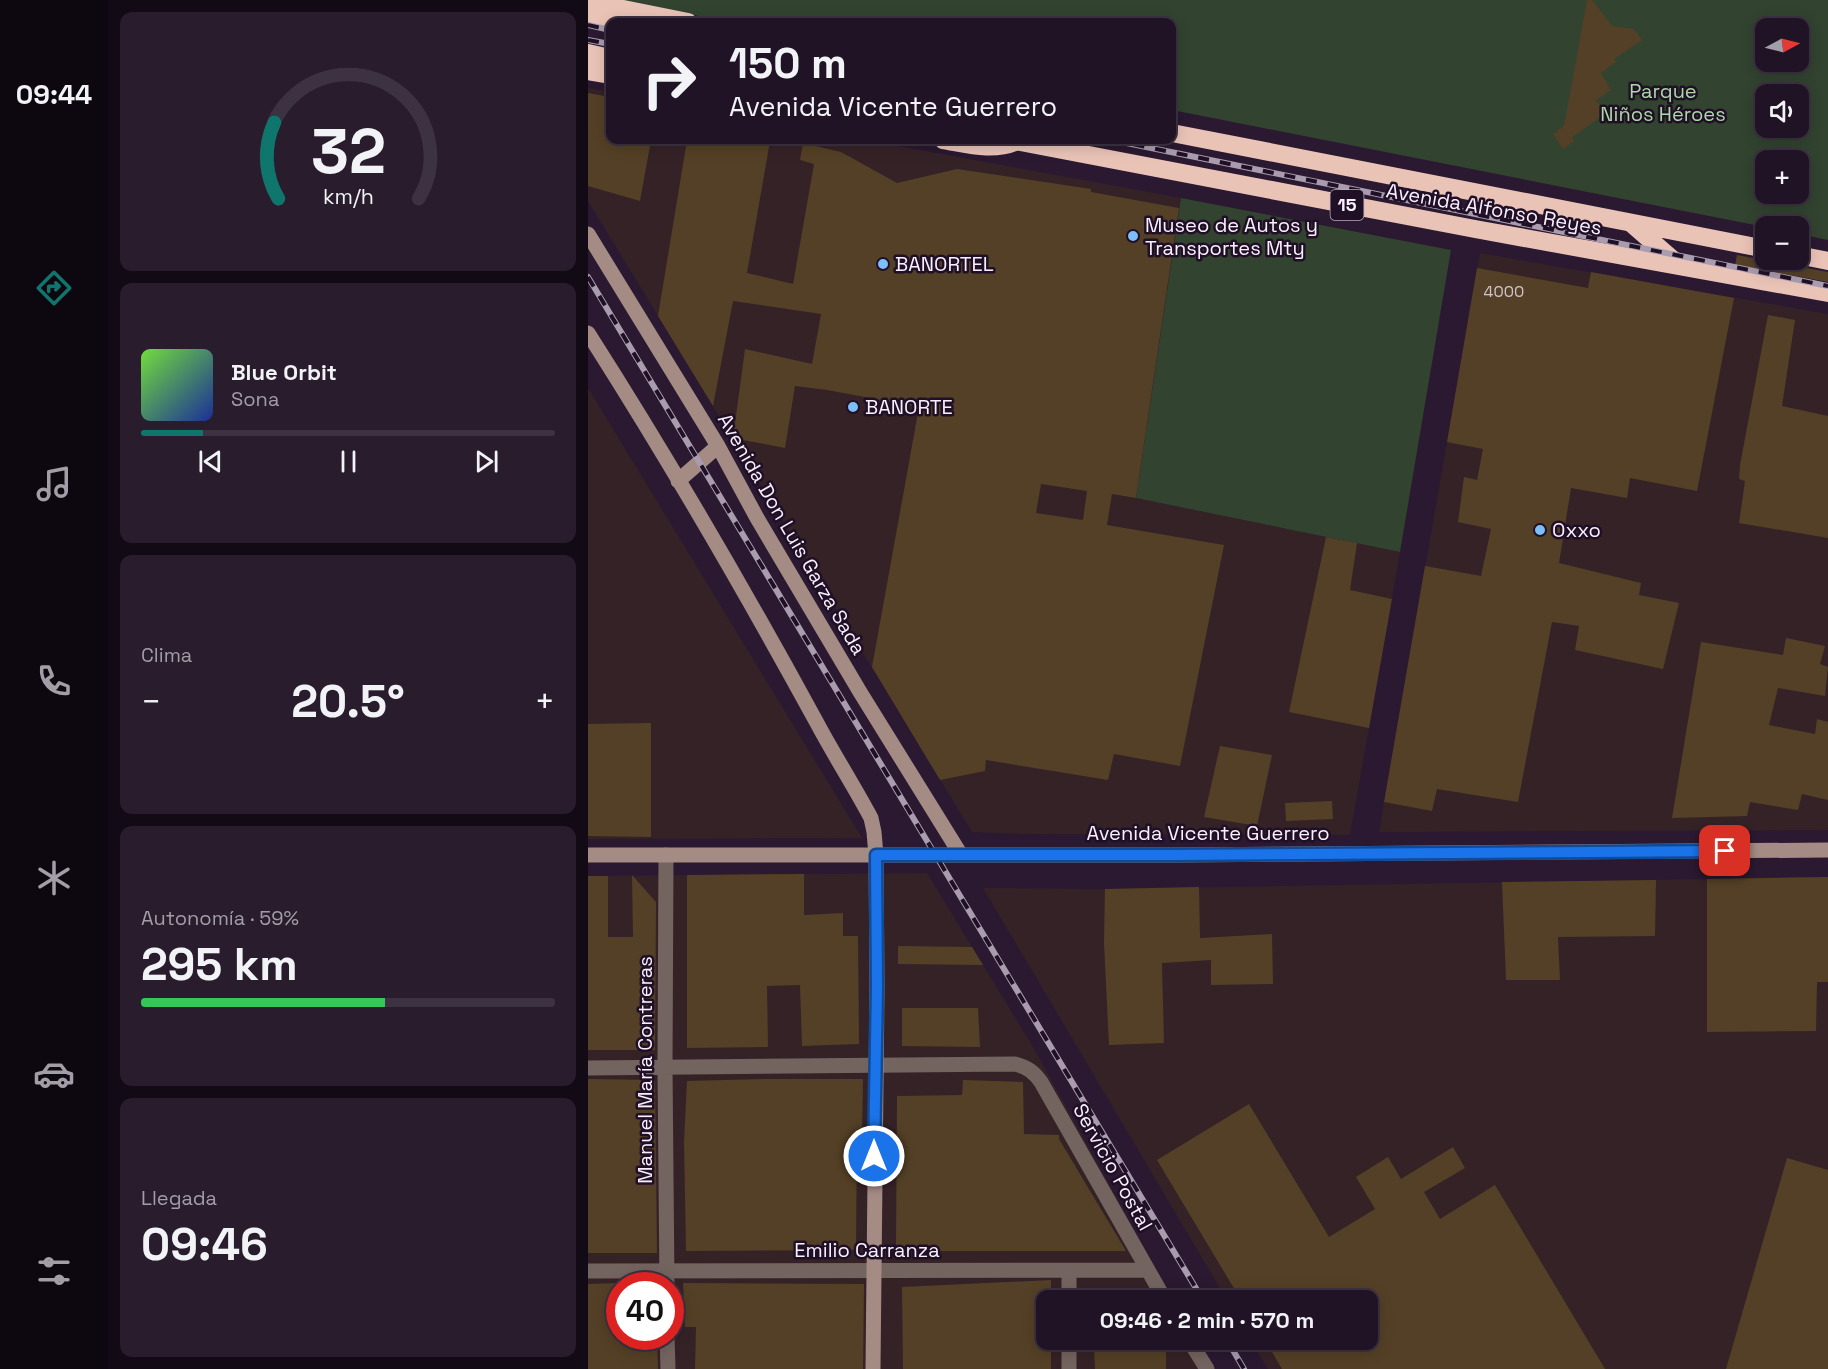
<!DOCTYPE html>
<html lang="es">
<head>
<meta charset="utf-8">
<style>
	:root { --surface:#201325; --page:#281c2d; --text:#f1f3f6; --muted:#a29ea7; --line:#3d3242; --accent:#0f766e }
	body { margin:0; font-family:"Space Grotesk",sans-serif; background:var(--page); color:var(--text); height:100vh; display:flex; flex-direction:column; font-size:22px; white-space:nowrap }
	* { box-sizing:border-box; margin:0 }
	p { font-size:20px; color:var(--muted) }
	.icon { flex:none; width:33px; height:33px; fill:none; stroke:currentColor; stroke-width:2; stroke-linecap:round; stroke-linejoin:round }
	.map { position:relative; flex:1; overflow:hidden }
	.side { display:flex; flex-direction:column; gap:12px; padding:12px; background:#120a14; width:480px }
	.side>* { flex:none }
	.top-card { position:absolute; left:18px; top:18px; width:570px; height:126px; border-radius:12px; box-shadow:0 3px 15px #0003,0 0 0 2px var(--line); background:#201325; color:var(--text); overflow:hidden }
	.needle { width:39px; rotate:83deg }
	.fabs { position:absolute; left:1167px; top:18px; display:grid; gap:12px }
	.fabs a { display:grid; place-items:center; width:54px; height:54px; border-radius:12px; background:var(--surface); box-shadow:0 3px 15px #0003,0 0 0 2px var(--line); font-size:30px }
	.speed { position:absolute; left:18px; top:1272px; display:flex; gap:12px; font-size:30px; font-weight:700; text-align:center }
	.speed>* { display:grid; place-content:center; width:78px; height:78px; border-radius:50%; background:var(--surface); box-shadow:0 3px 15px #0003,0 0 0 2px var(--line); line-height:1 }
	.speed .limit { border:9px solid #d22; background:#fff; color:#111 }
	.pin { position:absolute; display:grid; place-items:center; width:51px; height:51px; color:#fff; margin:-26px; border-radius:12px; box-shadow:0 3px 9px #0006 }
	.me { position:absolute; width:66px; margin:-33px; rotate:0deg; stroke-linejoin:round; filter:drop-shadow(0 0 4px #0008) }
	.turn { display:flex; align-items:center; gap:21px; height:126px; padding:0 24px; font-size:27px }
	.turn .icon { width:78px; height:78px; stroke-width:2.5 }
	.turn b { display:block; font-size:42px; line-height:51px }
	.big { font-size:45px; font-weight:600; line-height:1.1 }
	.side .widget { flex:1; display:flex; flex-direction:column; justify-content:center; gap:9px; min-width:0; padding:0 21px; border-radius:12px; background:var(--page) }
	.side .dial { align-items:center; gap:0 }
	.dial svg { height:156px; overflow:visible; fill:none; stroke:var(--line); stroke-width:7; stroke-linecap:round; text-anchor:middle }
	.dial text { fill:var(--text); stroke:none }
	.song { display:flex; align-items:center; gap:18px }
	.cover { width:72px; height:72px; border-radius:9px; background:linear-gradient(135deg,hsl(100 70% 55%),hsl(230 70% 35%)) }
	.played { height:6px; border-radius:3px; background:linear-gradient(90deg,var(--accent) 15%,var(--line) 15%) }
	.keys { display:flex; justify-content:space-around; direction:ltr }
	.heat { display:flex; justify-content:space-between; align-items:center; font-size:33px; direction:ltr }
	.charge { height:9px; border-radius:4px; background:linear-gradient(90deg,#34c759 59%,var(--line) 0) }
	.trip { position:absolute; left:448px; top:1290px; width:342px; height:60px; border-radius:12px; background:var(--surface); box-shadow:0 3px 15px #0003,0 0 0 2px var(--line); font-weight:600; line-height:60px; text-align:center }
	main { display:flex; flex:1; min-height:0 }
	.tabs { display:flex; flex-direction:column; width:108px; justify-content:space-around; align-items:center; background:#0d080f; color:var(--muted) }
	.tabs .icon { width:42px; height:42px }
	.tabs .on { color:var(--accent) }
	.tabs b { font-size:27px; color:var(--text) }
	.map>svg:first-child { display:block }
	.industrial { fill:#352227; fill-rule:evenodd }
	.green { fill:#324330; fill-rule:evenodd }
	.building { fill:#544026; fill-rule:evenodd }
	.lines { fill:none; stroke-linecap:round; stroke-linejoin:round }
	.street { stroke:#746460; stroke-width:15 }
	.secondary { stroke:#a48b83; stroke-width:15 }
	.highway { stroke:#eac3b7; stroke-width:18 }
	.rail-casing { stroke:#a99caf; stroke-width:6 }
	.rail { stroke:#201026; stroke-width:4; stroke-dasharray:11; stroke-linecap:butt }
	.route-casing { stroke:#114b97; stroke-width:15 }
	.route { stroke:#1a73e8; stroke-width:10 }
	.poi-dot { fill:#7cbef9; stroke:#201026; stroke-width:2 }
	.labels { text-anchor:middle; stroke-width:5; stroke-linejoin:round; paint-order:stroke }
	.number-label { font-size:16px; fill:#d0c3c9 }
	.shield { fill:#201026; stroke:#b9acbe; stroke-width:1.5 }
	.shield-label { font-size:18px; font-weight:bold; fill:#faefff }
	.park-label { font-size:20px; fill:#aad9a5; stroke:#201026 }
	.street-label { font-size:20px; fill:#faefff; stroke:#201026 }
	.poi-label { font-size:20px; fill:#faefff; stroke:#201026; text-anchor:start }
</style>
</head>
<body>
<main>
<nav class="tabs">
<b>09:44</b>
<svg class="icon on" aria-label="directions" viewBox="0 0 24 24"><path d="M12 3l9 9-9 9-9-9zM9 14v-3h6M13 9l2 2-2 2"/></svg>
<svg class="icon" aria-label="music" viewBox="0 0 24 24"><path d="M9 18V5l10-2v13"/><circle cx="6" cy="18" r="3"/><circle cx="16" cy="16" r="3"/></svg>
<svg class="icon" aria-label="phone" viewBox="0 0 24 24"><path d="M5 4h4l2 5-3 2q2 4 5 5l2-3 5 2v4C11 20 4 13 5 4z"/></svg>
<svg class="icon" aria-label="climate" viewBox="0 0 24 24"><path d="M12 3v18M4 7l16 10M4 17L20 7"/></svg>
<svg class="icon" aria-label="car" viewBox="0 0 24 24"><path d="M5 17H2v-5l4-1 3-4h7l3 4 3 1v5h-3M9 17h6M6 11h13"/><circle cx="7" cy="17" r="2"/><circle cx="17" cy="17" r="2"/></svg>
<svg class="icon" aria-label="filters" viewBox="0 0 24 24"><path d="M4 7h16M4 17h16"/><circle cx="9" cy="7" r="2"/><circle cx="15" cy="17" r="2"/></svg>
</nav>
<section class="side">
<div class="widget dial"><svg viewBox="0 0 100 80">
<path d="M14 69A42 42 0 1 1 86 69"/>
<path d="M14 69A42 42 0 0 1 12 30" stroke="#0f766e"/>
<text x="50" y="56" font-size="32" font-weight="700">32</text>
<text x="50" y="72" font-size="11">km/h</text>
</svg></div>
<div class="widget">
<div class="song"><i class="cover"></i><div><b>Blue Orbit</b><p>Sona</p></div></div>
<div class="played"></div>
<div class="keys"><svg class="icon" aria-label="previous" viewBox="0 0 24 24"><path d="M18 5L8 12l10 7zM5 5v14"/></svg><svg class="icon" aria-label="pause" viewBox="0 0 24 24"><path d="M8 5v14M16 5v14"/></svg><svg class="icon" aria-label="next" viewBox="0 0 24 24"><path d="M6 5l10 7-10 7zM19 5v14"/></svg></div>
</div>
<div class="widget"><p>Clima</p>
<div class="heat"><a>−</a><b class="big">20.5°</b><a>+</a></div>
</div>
<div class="widget"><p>Autonomía · 59%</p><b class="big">295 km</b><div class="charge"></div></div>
<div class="widget"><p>Llegada</p><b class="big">09:46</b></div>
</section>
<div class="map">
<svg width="1240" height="1369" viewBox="0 0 1240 1369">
	<rect width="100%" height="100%" fill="#2a1931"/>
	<path class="industrial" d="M0,88L22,92V140H278L593,198L548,498L812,552L762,835L434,834L384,832L0,201Z
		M892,253L1240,314V830L791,832Z
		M0,388L274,838L0,839Z
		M339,873L445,1047L585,1300H459V1340H606L622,1369H0V876ZM32,1286H82V1336H32Z
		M1240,877V1369H680L662,1340H780V1300H639L395,888L517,889Z"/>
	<path class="green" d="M28,0H1240V240L1211,234L1210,226L1177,227L584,110V22H141ZM1178,28H1210V62H1178ZM1178,94H1210V128H1178ZM1178,160H1210V194H1178Z
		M593,198L863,250L812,552L548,498Z"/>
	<path class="building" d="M999,0H1004L1024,26L1046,29L1054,40L1026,59L1028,62L1013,73L1023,90L1008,100L1017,114L984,137L986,141L975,149L965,134L976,126Z
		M0,93L22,97V140H63L52,201L0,186Z
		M99,140H176L182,141L159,273L205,284L226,164L212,160L215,143L253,152L309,183L369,169L503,189V192L591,208L548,498L524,494L519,525L636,545L592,766L526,754L520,780L398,760L397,771L352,780L284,667L331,407L239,390L207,386L197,448L145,438L157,349L224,364L233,314L145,301L125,406L70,316ZM453,484L499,491L495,520L448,513Z
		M1149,255L1176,260H1200L1208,266L1240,272V282L1147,265Z
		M889,268L1000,288L1003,272L1146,298L1109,491L1042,478L1039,498L983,488L971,563L1053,583L1051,595L1091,603L1075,669L987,650L991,626L964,622L930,802L849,789L844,811L796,802L837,566L893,576L903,529L870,522L876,477L889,480L895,449L859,442Z
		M1180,315L1207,320L1194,406L1240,416V538L1151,523L1157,481L1151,479L1152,465Z
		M738,537L769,543L762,590L804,599L781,728L701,712Z
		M1198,638L1237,646L1232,664L1240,667L1237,696L1190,688L1181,725L1227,734L1229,719L1240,722V800L1214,794L1210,810L1162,802L1159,816L1084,818L1113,642L1195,655Z
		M63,723V837L0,836V724Z
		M632,746L684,755L669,826L616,817Z
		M744,801L745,819L698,821L697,803Z
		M216,874V915L255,913V936H270L271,1044L214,1046L212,985L179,986L180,1047L99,1048V875Z
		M44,875L68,902L67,1050H0V876H20V937H45Z
		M1240,877V982H1229L1228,1031L1119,1032V879Z
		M1068,880L1067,936L970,937L972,980H918L914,882Z
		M611,887L612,938L684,934L685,984L623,985V960L574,963L576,1043L521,1045L516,943L517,889Z
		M310,946L384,947L395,965L310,964Z
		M314,1008H390L392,1047L314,1046Z
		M0,1079L67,1080L69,1253H0Z
		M175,1079H275L274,1135H269L268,1250L98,1251L96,1142L99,1081Z
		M375,1080L435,1082L436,1134L471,1135V1139L538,1251H308L309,1096L374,1095Z
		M661,1104L741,1237L787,1209L768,1177L800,1157L813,1179L865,1147L877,1168L836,1192L852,1219L907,1185L1017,1369H694L677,1340H780V1300H653L569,1160Z
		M1199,1158L1240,1170V1369H1138Z
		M463,1280V1300H459V1340H463V1369H315L314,1287Z
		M32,1283V1336H69L70,1369H0V1284Z
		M95,1283L276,1284L275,1369H107L108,1327H97Z
		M506,1347L578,1348V1369H507Z"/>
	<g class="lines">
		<path class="street" d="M78,855L77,1067L79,1286
			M0,1068L427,1064C439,1067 446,1072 453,1082L577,1300
			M0,1271L559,1270
			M481,1300V1271
			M79,1336L80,1369
			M601,1340L619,1369
			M481,1369V1340"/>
		<path class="secondary" d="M0,234L130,446L169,518L272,692L373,855
			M0,333C81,460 157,591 229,723C246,755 266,786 283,818L286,832L288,855L289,987L285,1369
			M90,481L130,446
			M0,855H588L1240,850"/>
		<path class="highway" d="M0,2L100,22
			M0,16L34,22
			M0,53L22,58
			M0,71L22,75
			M584,133L1178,249
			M355,140C379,144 406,152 429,141
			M422,140L887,229L1240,293
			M1044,224L1091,265
			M1210,255L1240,261"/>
		<defs>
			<path id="rail" d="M0,25L22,30
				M0,40L22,44
				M524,140L1240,286
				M0,277L615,1300
				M639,1340L656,1369"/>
		</defs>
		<use href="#rail" class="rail-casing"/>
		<use href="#rail" class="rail"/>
	</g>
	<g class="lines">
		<defs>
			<path id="route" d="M286,1156L289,987L288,855H588L1137,851"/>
		</defs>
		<use href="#route" class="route-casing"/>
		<use href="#route" class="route"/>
	</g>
	<g class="poi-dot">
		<circle cx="545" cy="236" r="6"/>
		<circle cx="295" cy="264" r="6"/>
		<circle cx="265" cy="407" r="6"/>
		<circle cx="952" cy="530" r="6"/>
	</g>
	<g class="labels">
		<g class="number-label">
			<text x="916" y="297">4000</text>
		</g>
		<rect class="shield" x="742.5" y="190" width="33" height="30" rx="4.5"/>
		<g class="shield-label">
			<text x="759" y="211">15</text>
		</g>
		<g class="park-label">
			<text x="1075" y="98">Parque<tspan x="1075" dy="23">Niños Héroes</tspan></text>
		</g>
		<g class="street-label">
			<text transform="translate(906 209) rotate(10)" y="7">Avenida Alfonso Reyes</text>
			<text transform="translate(204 534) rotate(60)" y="7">Avenida Don Luis Garza Sada</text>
			<text x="620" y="840">Avenida Vicente Guerrero</text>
			<text transform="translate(57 1070) rotate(-90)" y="7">Manuel María Contreras</text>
			<text transform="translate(525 1167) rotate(61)" y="7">Servicio Postal</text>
			<text x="279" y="1257">Emilio Carranza</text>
		</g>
		<g class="poi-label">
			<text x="557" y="232">Museo de Autos y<tspan x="557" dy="23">Transportes Mty</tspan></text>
			<text x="307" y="271">BANORTEL</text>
			<text x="277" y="414">BANORTE</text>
			<text x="964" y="537">Oxxo</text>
		</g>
	</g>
</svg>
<div class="fabs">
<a><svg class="needle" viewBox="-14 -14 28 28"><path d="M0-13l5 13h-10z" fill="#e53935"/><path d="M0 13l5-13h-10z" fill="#a29ea7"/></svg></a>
<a><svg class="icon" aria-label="sound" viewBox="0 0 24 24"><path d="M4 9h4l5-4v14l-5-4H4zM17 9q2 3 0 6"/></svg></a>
<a>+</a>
<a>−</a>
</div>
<div class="speed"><div class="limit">40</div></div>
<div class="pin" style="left:1137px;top:851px;background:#d93025"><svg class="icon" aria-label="arrive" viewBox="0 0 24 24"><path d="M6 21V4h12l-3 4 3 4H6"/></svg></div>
<svg class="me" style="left:286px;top:1156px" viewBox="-20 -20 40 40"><circle r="17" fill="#1a73e8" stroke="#fff" stroke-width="3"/><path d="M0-11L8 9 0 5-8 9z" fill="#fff"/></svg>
<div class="trip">09:46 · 2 min · 570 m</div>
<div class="top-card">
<div class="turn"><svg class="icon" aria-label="right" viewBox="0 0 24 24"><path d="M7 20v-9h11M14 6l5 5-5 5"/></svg><div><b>150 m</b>Avenida Vicente Guerrero</div></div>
</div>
</div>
</main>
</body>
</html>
